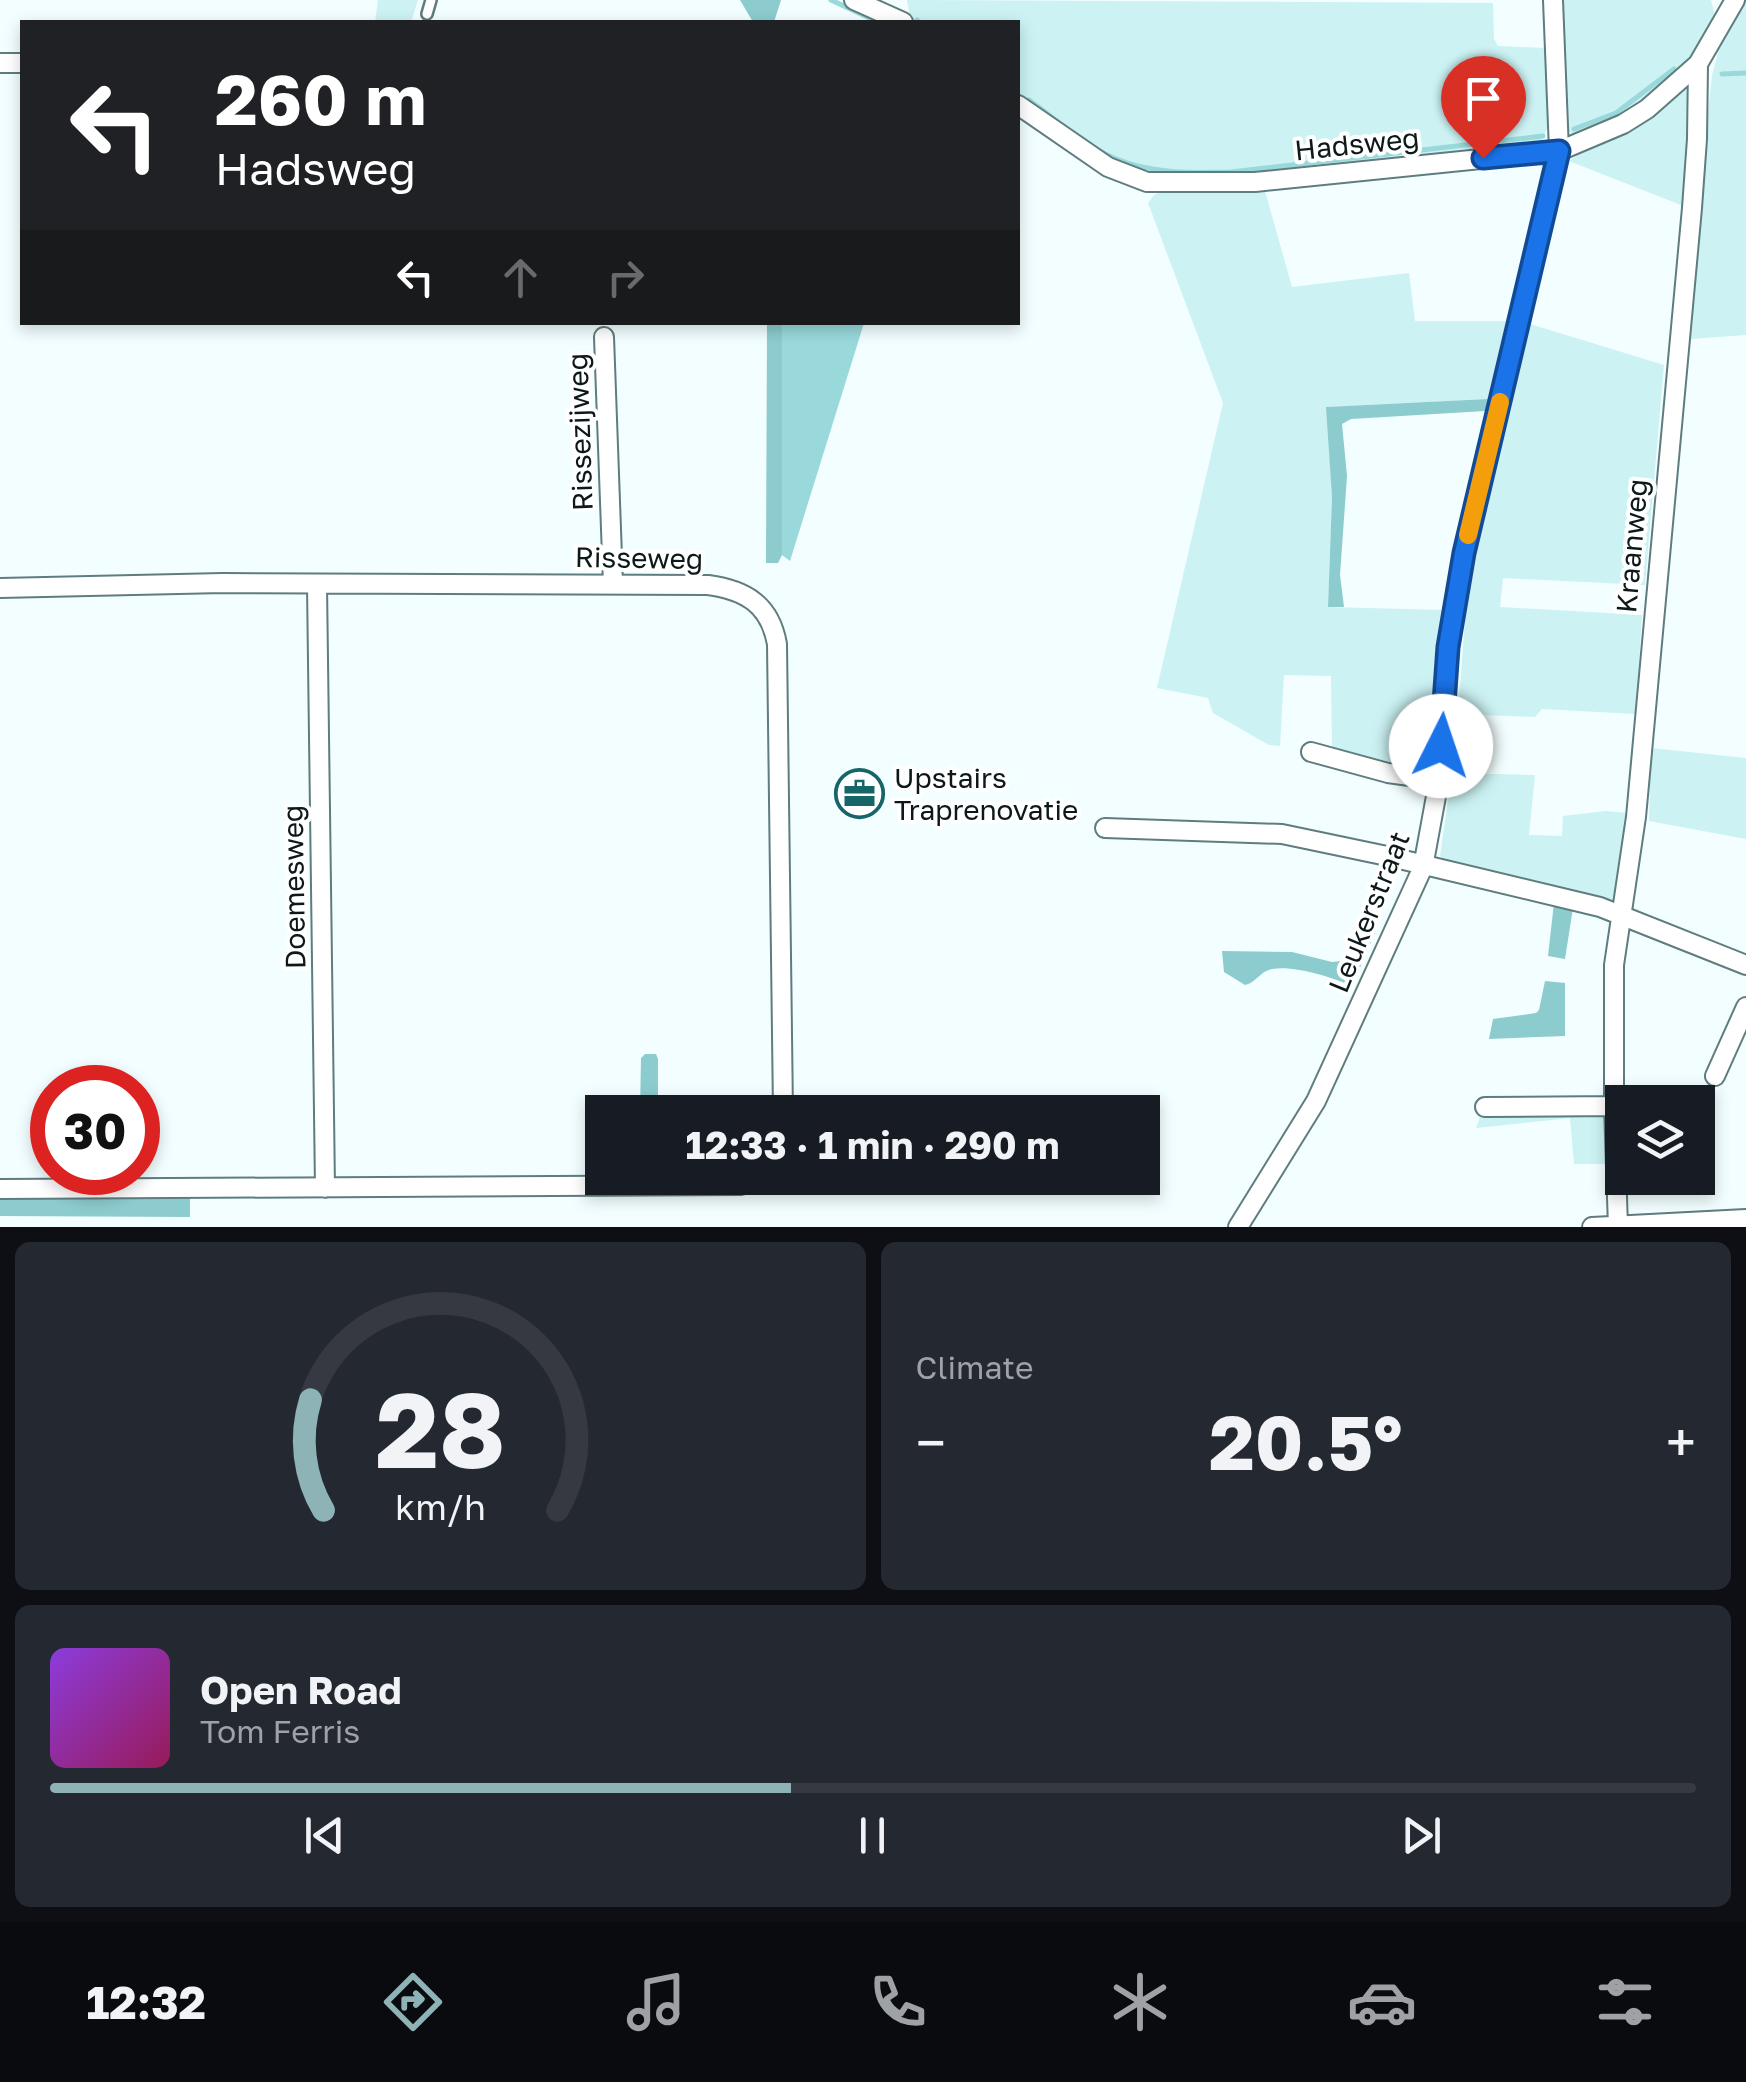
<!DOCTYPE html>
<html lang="en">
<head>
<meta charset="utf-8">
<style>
	:root { --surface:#171b24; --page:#242831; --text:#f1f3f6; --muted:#9ea1a6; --line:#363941; --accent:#8eb3b6 }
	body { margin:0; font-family:"Golos Text",sans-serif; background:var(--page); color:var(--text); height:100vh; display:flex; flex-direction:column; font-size:38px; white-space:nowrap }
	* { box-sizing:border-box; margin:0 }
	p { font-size:32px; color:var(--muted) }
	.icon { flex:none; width:55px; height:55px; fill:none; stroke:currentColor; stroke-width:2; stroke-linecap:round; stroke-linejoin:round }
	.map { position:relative; height:1227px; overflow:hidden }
	.drawer { display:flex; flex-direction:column; gap:15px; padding:15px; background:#0d0f14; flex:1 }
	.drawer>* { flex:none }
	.guide { position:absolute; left:20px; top:20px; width:1000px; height:305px; border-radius:0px; box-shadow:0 5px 15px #0003; background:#202124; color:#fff; overflow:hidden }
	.controls { position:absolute; left:1605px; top:1085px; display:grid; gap:20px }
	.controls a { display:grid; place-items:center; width:110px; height:110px; border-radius:0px; background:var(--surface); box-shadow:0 5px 15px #0003; font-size:50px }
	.speed { position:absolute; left:30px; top:1065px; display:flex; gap:20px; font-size:50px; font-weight:700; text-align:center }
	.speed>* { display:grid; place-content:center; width:130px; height:130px; border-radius:50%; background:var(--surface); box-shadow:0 5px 15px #0003; line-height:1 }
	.speed .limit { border:15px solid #d22; background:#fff; color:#111 }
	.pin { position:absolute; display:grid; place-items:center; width:85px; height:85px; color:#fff; margin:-102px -42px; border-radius:50% 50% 50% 0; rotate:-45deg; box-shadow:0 0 10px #0007 }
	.pin .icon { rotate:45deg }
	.me { position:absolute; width:110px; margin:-55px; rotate:4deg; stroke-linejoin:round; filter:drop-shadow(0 0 8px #0008) }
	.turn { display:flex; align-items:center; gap:35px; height:210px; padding:0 30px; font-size:45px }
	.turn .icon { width:130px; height:130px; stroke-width:2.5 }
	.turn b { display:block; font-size:70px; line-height:85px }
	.lanes { display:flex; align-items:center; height:95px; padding:0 30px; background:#0003; justify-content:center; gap:50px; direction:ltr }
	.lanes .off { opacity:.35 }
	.big { font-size:75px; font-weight:700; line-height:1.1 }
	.drawer .widget { flex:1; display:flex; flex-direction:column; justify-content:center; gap:15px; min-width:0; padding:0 35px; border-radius:15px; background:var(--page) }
	.drawer .dial { align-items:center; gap:0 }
	.dial svg { height:260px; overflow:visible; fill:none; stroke:var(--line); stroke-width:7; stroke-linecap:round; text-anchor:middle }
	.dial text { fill:var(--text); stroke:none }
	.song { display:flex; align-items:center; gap:30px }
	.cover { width:120px; height:120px; border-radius:15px; background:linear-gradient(135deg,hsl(270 70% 55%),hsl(330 70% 35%)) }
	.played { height:10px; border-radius:5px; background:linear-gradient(90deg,var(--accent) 45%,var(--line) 45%) }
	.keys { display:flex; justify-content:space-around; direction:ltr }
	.heat { display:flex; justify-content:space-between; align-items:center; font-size:55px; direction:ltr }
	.drawer .tiles { flex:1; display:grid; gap:15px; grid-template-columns:1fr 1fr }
	.widget:last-child { grid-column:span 2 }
	.trip { position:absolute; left:585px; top:1095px; width:575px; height:100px; border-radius:0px; background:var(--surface); box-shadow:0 5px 15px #0003; font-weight:700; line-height:100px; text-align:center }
	.dock { display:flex; height:160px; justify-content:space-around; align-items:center; background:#090b0e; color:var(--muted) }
	.dock .icon { width:70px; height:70px }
	.dock .selected { color:var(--accent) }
	.dock b { font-size:45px; color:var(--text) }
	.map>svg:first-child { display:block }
	.green { fill:#ccf2f3 }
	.forest { fill:#8ccbce }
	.water { fill:#99d9db }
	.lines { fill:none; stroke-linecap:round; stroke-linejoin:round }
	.stream { stroke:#99d9db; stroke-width:5 }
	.service-casing { stroke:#5f7c7e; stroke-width:14 }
	.minor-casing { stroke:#5f7c7e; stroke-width:22 }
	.service { stroke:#fff; stroke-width:9 }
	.minor { stroke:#fff; stroke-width:18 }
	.route-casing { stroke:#114b97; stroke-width:25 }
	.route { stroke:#1a73e8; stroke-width:18 }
	.slow { stroke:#f59e0b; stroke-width:18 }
	.labels { text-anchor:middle; stroke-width:8; stroke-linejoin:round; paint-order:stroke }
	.street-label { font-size:28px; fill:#0d1919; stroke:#fff }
	.poi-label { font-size:28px; fill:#0d1919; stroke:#fff; text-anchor:start }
</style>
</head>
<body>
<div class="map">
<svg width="1746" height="1227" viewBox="0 0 1746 1227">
	<rect width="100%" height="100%" fill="#f2feff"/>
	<path class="green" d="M378,0H418L411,22H375Z
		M907,0L1493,3L1494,39L1498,46L1545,48L1548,126L1542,140L1380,161L1233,174H1184L1136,168L1111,161L1018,94V22H918L910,17Z
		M1560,0H1711L1717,24C1678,82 1640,110 1575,137L1566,128Z
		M1746,0V335L1691,339L1684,337L1712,76L1720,44Z
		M1684,88L1690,93L1686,207L1569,161L1584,150L1626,131Z
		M1166,189L1204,193L1265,191L1292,287L1409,273L1415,321H1506L1488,399L1327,407L1332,497L1328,607L1444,610L1433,773L1399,769L1332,749L1331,676L1284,675L1280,746L1269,745L1213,713L1208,698L1157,688L1223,403L1148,203L1154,195Z
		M1530,324L1664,365L1645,585L1503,578L1500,607L1642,615L1636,714L1542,709L1535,717L1458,714L1465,620L1477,549Z
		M1651,748L1746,758V839L1649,821Z
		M1452,773L1535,775L1529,835L1562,836L1563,816L1606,811L1627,813L1616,905L1449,864L1440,856Z
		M1483,1109H1599L1610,1119V1164H1574L1570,1118L1476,1128Z"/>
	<path class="forest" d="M740,0H781L774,22H753Z
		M767,323H782V555L778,563H766Z
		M1488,399L1485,411L1351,419L1342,424L1347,476L1340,575L1344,607H1328L1332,497L1326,407Z
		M1554,903L1573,908L1565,959L1548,956Z
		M1362,923L1375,933L1352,986C1332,977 1293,965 1272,969C1260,971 1256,983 1245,985L1224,972L1222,951L1292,952L1332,962L1341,961Z
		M1545,981L1565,983V1036L1489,1039L1493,1019L1536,1013L1539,1010Z
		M645,1054H656L658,1059V1112H640L641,1058Z
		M0,1197L190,1198V1217L0,1216Z"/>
	<path class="water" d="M782,323H864L790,561L782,555Z"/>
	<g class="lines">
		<path class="stream" d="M831,0L878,22
			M917,20L919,22
			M1722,74L1746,73
			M1029,100C1056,119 1083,145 1114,158C1151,174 1192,173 1231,172L1543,136
			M1574,129L1616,113L1674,69"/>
		<defs>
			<path id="service" d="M427,14L431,0"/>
			<path id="minor" d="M854,0L903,22
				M0,63H22
				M1018,105L1108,167L1147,182H1255L1559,151L1623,124L1647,109L1698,64
				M604,337L613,584
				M317,585L325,1188
				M0,588L223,583L708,585C746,590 770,605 777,644L783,1112
				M1311,752L1388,773L1439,780
				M1105,828L1282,834L1387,856L1600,907L1746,965
				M1715,1076L1746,1007
				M1485,1107L1614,1106
				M0,1189L740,1185L769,1178
				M1238,1227L1316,1101L1423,867L1439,780L1449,647L1464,553L1559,151L1553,0
				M1592,1227L1746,1219
				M1618,1227L1614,1106V965L1636,817L1692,208L1697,139L1698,64L1735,0"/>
		</defs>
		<use href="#service" class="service-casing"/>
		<use href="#minor" class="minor-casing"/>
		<use href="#service" class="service"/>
		<use href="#minor" class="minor"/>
	</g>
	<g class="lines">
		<defs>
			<path id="route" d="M1441,746L1448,647L1464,553L1559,151L1483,158"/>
		</defs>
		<use href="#route" class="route-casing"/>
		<use href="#route" class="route"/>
		<path class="slow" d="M1468,535L1500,402"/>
	</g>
	<defs>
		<symbol id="office-ring" viewBox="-11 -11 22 22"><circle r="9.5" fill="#fff" stroke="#166568" stroke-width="1.5"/><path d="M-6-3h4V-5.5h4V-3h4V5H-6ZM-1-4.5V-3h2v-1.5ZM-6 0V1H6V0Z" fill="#166568"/></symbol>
	</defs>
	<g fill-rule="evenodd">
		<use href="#office-ring" x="832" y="766" width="55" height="55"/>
	</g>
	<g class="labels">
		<g class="street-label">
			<text transform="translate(1357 144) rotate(-6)" y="10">Hadsweg</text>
			<text transform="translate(580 432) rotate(-92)" y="10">Rissezijweg</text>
			<text transform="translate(1632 546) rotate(-85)" y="10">Kraanweg</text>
			<text transform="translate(639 558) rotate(1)" y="10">Risseweg</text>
			<text transform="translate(294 887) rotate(-91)" y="10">Doemesweg</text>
			<text transform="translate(1369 912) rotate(-68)" y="10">Leukerstraat</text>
		</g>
		<g class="poi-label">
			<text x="894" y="788">Upstairs<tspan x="894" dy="32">Traprenovatie</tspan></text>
		</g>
	</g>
</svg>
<div class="controls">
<a><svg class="icon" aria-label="layers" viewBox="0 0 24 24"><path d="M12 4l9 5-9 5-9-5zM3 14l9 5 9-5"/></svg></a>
</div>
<div class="speed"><div class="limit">30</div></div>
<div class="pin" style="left:1483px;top:158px;background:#d93025"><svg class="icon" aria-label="arrive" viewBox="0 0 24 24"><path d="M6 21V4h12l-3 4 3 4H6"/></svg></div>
<svg class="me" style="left:1441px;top:746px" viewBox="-20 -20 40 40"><circle r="19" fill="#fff"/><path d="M0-13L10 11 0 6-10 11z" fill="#1a73e8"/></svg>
<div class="trip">12:33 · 1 min · 290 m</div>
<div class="guide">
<div class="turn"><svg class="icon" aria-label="left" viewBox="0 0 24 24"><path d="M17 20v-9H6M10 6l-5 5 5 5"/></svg><div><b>260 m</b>Hadsweg</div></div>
<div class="lanes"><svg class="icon" aria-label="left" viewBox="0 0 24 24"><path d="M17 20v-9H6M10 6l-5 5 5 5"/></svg><svg class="icon off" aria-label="ahead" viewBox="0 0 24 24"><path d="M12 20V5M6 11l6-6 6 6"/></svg><svg class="icon off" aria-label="right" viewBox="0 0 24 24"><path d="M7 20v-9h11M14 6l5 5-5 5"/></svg></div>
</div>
</div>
<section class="drawer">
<div class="tiles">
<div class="widget dial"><svg viewBox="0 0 100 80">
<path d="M14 69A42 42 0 1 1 86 69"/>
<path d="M14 69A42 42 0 0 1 10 35" stroke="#8eb3b6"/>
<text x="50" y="56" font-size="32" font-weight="700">28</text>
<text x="50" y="72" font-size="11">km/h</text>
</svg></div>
<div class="widget"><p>Climate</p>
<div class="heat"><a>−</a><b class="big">20.5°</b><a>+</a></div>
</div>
<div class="widget">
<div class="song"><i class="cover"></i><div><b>Open Road</b><p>Tom Ferris</p></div></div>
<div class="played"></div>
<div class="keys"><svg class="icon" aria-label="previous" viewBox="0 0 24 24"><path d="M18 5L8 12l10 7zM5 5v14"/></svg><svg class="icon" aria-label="pause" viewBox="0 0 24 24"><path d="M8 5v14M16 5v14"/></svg><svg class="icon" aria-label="next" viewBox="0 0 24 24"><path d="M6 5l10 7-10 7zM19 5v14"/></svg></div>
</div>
</div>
</section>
<nav class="dock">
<b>12:32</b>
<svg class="icon selected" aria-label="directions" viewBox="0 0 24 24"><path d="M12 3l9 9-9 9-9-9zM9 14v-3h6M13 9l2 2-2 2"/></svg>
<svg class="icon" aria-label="music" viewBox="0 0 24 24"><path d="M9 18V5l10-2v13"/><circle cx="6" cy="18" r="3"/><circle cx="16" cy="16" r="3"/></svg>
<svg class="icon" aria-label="phone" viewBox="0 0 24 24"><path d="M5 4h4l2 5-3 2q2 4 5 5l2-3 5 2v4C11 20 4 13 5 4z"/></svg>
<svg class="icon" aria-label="climate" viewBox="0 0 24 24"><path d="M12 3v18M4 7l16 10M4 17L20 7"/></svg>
<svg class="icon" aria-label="car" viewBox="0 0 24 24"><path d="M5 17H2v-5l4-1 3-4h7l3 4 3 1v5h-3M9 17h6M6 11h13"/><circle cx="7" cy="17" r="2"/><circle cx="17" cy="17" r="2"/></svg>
<svg class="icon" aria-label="filters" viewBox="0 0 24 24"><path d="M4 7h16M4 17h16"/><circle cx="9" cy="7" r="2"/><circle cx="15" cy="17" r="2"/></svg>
</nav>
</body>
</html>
